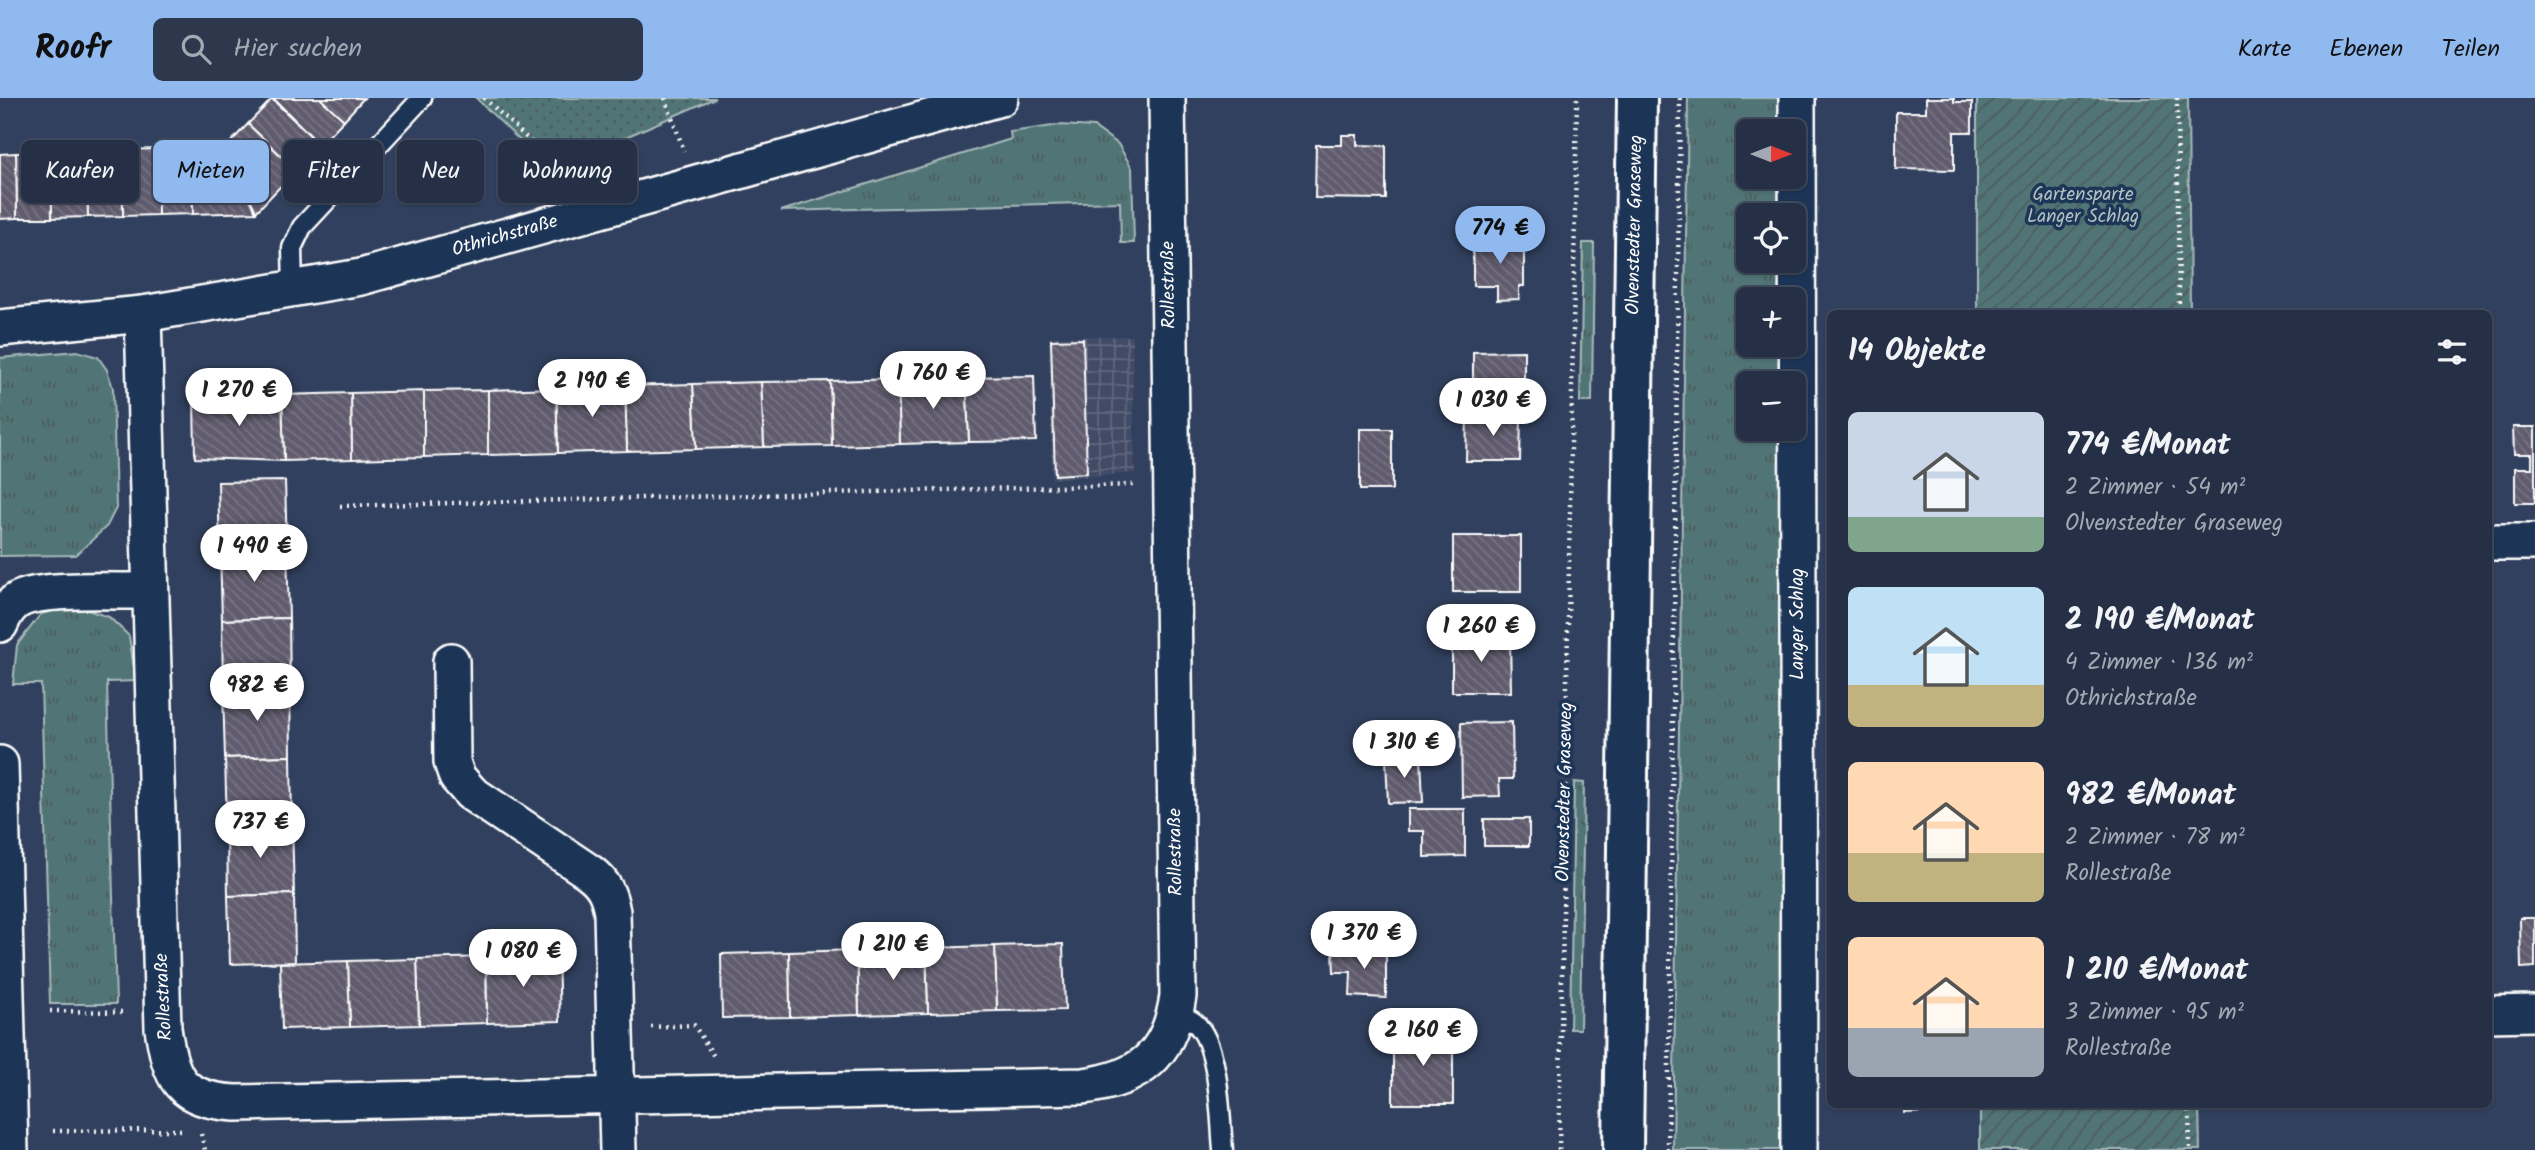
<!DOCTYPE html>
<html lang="de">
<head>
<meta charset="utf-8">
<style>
	body { margin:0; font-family:Kalam,sans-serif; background:#2d384d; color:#f1f3f6; height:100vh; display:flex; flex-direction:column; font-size:26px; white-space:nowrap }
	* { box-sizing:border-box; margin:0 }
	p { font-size:23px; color:#a3a9b3 }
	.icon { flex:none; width:38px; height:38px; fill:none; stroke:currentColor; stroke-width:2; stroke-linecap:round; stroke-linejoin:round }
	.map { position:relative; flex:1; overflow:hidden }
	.details { position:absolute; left:1827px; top:212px; width:665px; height:798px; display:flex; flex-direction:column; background:#253046; border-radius:10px; box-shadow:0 2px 5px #0004,0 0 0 2px #424b5f }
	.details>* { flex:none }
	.top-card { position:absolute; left:21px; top:42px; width:665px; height:63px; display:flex; gap:14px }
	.needle { width:46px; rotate:90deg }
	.tools { position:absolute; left:1736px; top:21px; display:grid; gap:14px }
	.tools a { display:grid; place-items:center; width:70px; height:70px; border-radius:10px; background:#253046; box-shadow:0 2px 5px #0004,0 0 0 2px #424b5f; font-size:35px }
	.price { position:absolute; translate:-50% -60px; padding:0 16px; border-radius:24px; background:#fff; color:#222; font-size:23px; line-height:46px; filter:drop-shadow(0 2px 4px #0008) }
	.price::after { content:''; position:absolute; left:50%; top:42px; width:21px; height:16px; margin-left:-10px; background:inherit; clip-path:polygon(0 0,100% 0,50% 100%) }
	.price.selected { background:#90b9f0; color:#111 }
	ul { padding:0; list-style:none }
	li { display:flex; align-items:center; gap:21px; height:175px; padding:0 21px }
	li span { display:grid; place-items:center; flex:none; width:196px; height:140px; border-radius:10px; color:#555 }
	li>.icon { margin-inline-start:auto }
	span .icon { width:84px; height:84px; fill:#fffc; stroke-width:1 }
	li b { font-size:30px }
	h2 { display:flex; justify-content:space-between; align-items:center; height:84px; padding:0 21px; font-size:30px }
	.chip { padding:0 24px; border-radius:10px; background:#253046; box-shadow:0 2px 5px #0004,0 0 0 2px #424b5f; font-size:24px; line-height:63px }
	.chip.selected { background:#90b9f0; color:#111 }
	header { display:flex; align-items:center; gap:42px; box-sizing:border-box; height:98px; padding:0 35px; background:#90b9f0; color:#111 }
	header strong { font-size:33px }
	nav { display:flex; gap:38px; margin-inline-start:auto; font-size:24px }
	.search { width:490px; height:63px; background:#2d384d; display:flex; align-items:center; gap:18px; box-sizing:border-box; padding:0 24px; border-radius:10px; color:#a3a9b3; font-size:26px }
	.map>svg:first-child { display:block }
</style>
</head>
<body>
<header>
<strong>Roofr</strong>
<div class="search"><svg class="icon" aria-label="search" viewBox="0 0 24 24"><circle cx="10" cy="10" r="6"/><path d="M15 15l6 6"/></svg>Hier suchen</div>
<nav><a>Karte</a><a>Ebenen</a><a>Teilen</a></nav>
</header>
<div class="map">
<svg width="2535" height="1052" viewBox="0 0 2535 1052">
	<defs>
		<pattern id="industrial-grid" width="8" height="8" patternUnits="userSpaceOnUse" patternTransform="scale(1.75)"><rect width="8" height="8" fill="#434c66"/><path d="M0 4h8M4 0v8" fill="none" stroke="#5f677d"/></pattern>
		<pattern id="grass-tufts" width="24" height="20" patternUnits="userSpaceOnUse" patternTransform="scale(1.75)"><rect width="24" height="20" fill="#517576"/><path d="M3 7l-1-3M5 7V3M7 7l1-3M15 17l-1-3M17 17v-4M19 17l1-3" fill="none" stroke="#4e5c5d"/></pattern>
		<pattern id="park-dots" width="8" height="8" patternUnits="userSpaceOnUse" patternTransform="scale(1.75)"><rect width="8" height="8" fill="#517576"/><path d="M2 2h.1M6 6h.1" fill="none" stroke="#4e5c5d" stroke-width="1.8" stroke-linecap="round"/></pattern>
		<pattern id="garden-furrows" width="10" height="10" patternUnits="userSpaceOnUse" patternTransform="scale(1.75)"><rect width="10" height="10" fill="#517576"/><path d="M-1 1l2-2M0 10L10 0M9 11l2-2" fill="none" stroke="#4e5c5d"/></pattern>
		<pattern id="building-back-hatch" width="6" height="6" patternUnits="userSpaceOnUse" patternTransform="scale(1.75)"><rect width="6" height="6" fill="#605b6e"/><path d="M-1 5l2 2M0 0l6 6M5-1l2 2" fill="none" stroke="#787484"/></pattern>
	</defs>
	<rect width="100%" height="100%" fill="#31405e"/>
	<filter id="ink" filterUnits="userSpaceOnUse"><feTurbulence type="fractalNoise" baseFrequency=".0143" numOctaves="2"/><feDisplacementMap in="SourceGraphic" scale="14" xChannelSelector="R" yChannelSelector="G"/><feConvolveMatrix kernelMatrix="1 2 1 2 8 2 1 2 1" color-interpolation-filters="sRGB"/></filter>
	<g filter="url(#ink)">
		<polygon fill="url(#industrial-grid)" points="1132,238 1135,375 1052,381 1049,239"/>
		<g fill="url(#grass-tufts)" stroke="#a8baba" stroke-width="2">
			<polygon points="1688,0 1787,0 1788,33 1748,33 1748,79 1788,79 1788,117 1748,117 1748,163 1788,163 1788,201 1748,201 1748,247 1788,247 1789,285 1748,285 1748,331 1789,331 1782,1052 1673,1052"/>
			<polygon points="1060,27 1094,29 1118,46 1132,70 1134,145 1121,145 1120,104 781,113 1011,41 1010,34"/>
			<polygon points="1583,145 1594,145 1592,304 1580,304"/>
			<polygon points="77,253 98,259 107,272 113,290 116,410 107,428 76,457 0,458 0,260"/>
			<polygon points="75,508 109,519 129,538 136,583 107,584 116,906 50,906 41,586 13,586 17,547 41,516"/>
			<polygon points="1574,684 1584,685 1580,931 1570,931"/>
		</g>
		<polygon fill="url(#park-dots)" stroke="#a8baba" stroke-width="2" points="476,0 715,0 550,72"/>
		<g fill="url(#garden-furrows)" stroke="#a8baba" stroke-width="2">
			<polygon points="1977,0 2188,0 2190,215 1977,215"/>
			<polygon points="1980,1006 2199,1006 2200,1052 1980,1052"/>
		</g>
		<g fill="url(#building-back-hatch)" stroke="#fff" stroke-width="2">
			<polygon points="273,0 320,0 344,22 320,47"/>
			<polygon points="320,0 364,0 344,22"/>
			<polygon points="1926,0 1954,0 1954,4 1972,4 1972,34 1954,34 1954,72 1896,71 1896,14 1926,14"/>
			<polygon points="272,1 320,47 296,72 248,26"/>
			<polygon points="248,26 296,72 256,114 226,49"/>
			<polygon points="1342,37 1357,37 1357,47 1386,48 1386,101 1315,100 1316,47 1342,47"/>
			<polygon points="226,49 256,114 193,116 191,50"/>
			<polygon points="191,50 193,116 158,117 157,51"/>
			<polygon points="157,51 158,117 123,118 122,52"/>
			<polygon points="122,52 123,118 88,119 86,53"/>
			<polygon points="86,53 88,119 52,120 51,54"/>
			<polygon points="51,54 52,120 17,120 16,55"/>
			<polygon points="16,55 17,120 0,121 0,56"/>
			<polygon points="1524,141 1524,188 1519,188 1519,201 1497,202 1497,188 1473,188 1473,142"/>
			<polygon points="1083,241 1087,375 1055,377 1051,242"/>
			<polygon points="1524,253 1524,299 1473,300 1473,254"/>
			<polygon points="1034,278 1036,343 969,344 966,279"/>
			<polygon points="966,279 969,344 900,346 898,281"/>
			<polygon points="898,281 900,346 832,348 830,283"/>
			<polygon points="830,283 832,348 764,349 761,284"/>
			<polygon points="761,284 764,349 696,351 693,286"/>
			<polygon points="693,286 696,351 627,353 625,288"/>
			<polygon points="625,288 627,353 558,355 556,290"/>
			<polygon points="556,290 558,355 488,357 488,292"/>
			<polygon points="488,292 488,357 424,359 424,293"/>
			<polygon points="424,293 424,359 352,361 351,295"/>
			<polygon points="351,295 352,361 284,363 282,297"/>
			<polygon points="282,297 284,363 195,360 194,299"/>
			<polygon points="1467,316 1521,317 1520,363 1466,363"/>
			<polygon points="2513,329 2535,329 2535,405 2515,405 2515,370 2532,370 2532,356 2514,356"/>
			<rect x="1360" y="331" width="32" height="61"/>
			<polygon points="285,383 287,451 220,453 218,384"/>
			<rect x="1453" y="438" width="68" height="56"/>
			<polygon points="287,451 289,520 222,522 220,453"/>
			<polygon points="289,520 290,590 223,593 222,522"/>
			<polygon points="1510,538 1511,594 1452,594 1452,539"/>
			<polygon points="290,590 291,658 225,660 223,593"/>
			<polygon points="1512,624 1513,681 1499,681 1500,698 1462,699 1461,625"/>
			<polygon points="291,658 292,727 227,728 225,660"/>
			<polygon points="1421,659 1423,704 1388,705 1386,660"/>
			<polygon points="1408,711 1465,711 1465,758 1424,759 1424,733 1408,733"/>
			<rect x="1484" y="721" width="45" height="27"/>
			<polygon points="292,727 294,796 228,798 227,728"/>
			<polygon points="294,796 295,864 230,866 228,798"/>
			<polygon points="2520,820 2535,820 2535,869 2521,870"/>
			<polygon points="1063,846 1065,912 997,913 995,848"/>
			<polygon points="995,848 997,913 928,915 926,850"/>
			<polygon points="926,850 928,915 859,917 857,852"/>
			<polygon points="857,852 859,917 790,919 789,854"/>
			<polygon points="1333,852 1386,852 1386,900 1350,898 1351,874 1334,874"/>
			<polygon points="789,854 790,919 722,920 721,856"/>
			<polygon points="558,857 560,923 487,925 486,859"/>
			<polygon points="486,859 487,925 419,927 417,861"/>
			<polygon points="417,861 419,927 350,929 348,863"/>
			<polygon points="348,863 350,929 282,931 280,865"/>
			<rect x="1393" y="933" width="60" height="73"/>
			<polygon points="1884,1006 1931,1006 1926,1006 1927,1014 1905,1015 1905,1007"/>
		</g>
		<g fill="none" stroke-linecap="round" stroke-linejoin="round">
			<defs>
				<g id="service">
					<polyline points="293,192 292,150 302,129 422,0"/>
					<path d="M1175,916c8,2 14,4 20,9 25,22 25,94 28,127"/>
				</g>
				<g id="minor">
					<polyline points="1797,0 1799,1052"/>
					<path d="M143,216l20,714c8,52 16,71 72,75l848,-17c58,-7 87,-32 95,-90l-11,-898"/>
					<polyline points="0,230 143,216 361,179 1000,0"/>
					<polyline points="2488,444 2535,444"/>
					<path d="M0,526c4,-10 10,-20 20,-25 25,-12 99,-7 130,-8"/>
					<path d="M451,563l1,101 5,15 14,16 118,79c15,11 20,22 23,40l6,238"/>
					<polyline points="0,666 10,1052"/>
					<polyline points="2488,916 2535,915"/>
				</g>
				<polyline id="secondary" points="1623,1052 1637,0"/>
			</defs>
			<use href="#service" stroke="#fff" stroke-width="23"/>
			<use href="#minor" stroke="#fff" stroke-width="40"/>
			<use href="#secondary" stroke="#fff" stroke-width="44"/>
			<g stroke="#fff" stroke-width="4.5" stroke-dasharray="2 5" stroke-linecap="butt">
				<polyline points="484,0 573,83"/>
				<polyline points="665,0 684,53"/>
				<polyline points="2177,0 2179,215"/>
				<polyline points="340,408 1134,387"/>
				<polyline points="50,913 126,914"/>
				<polyline points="651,929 694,927 715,960"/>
				<polyline points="2189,1006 2190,1052"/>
				<polyline points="53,1033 181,1032"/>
				<polyline points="201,1036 205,1052"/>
				<polyline points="1559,1052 1577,0"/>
				<polyline points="1668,1052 1680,0"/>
			</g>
			<use href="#service" stroke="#1d3557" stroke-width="18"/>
			<use href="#minor" stroke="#1d3557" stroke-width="35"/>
			<use href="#secondary" stroke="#1d3557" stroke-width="38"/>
		</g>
	</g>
	<g text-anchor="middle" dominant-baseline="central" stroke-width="7" stroke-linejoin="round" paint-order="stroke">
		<g font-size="19" fill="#b1c1c1" stroke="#1d3557">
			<text x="2083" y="97">Gartensparte<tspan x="2083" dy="22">Langer Schlag</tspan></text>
		</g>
		<g font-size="19" fill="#fff" stroke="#1d3557">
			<text transform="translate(1635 127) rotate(-89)">Olvenstedter Graseweg</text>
			<text transform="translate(505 138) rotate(-16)">Othrichstraße</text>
			<text transform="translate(1169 187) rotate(-91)">Rollestraße</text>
			<text transform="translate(1798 526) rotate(-90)">Langer Schlag</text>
			<text transform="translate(1565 694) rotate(-89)">Olvenstedter Graseweg</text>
			<text transform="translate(1176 754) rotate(-91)">Rollestraße</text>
			<text transform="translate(164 899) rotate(-93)">Rollestraße</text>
		</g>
	</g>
</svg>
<div class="tools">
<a><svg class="needle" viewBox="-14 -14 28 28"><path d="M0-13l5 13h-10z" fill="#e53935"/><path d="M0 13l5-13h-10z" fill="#a3a9b3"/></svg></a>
<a><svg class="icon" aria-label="locate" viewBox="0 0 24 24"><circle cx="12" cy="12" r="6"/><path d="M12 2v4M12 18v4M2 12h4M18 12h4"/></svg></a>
<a>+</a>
<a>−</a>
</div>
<b class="price selected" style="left:1500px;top:168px">774 €</b>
<b class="price" style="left:933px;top:313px">1 760 €</b>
<b class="price" style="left:592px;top:321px">2 190 €</b>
<b class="price" style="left:239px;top:330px">1 270 €</b>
<b class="price" style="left:1493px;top:340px">1 030 €</b>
<b class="price" style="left:254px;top:486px">1 490 €</b>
<b class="price" style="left:1481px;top:566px">1 260 €</b>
<b class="price" style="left:257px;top:625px">982 €</b>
<b class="price" style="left:1404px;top:682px">1 310 €</b>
<b class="price" style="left:260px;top:762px">737 €</b>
<b class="price" style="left:1364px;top:873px">1 370 €</b>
<b class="price" style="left:893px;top:884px">1 210 €</b>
<b class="price" style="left:523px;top:891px">1 080 €</b>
<b class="price" style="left:1423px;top:970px">2 160 €</b>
<div class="top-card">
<a class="chip">Kaufen</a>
<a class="chip selected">Mieten</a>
<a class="chip">Filter</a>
<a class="chip">Neu</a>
<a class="chip">Wohnung</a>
</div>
<section class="details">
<h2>14 Objekte<svg class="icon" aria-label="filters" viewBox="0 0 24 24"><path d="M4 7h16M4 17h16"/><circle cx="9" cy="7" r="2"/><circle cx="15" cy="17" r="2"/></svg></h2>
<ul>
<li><span style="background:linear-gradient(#c9d6e8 75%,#7fa58c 0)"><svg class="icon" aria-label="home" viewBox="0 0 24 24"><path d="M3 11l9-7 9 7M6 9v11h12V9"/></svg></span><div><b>774 €/Monat</b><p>2 Zimmer · 54 m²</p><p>Olvenstedter Graseweg</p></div></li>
<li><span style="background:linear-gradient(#bfe0f5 70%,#c2b280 0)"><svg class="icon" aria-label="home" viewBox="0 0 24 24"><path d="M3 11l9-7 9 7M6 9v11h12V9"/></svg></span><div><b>2 190 €/Monat</b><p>4 Zimmer · 136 m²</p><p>Othrichstraße</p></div></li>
<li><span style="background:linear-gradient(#ffd9b3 65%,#c2b280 0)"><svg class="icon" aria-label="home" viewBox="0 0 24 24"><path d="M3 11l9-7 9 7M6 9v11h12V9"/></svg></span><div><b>982 €/Monat</b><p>2 Zimmer · 78 m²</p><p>Rollestraße</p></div></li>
<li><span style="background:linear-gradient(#ffd9b3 65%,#9aa5b1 0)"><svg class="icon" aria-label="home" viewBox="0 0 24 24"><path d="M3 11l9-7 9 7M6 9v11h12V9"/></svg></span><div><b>1 210 €/Monat</b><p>3 Zimmer · 95 m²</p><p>Rollestraße</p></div></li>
</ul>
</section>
</div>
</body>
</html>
